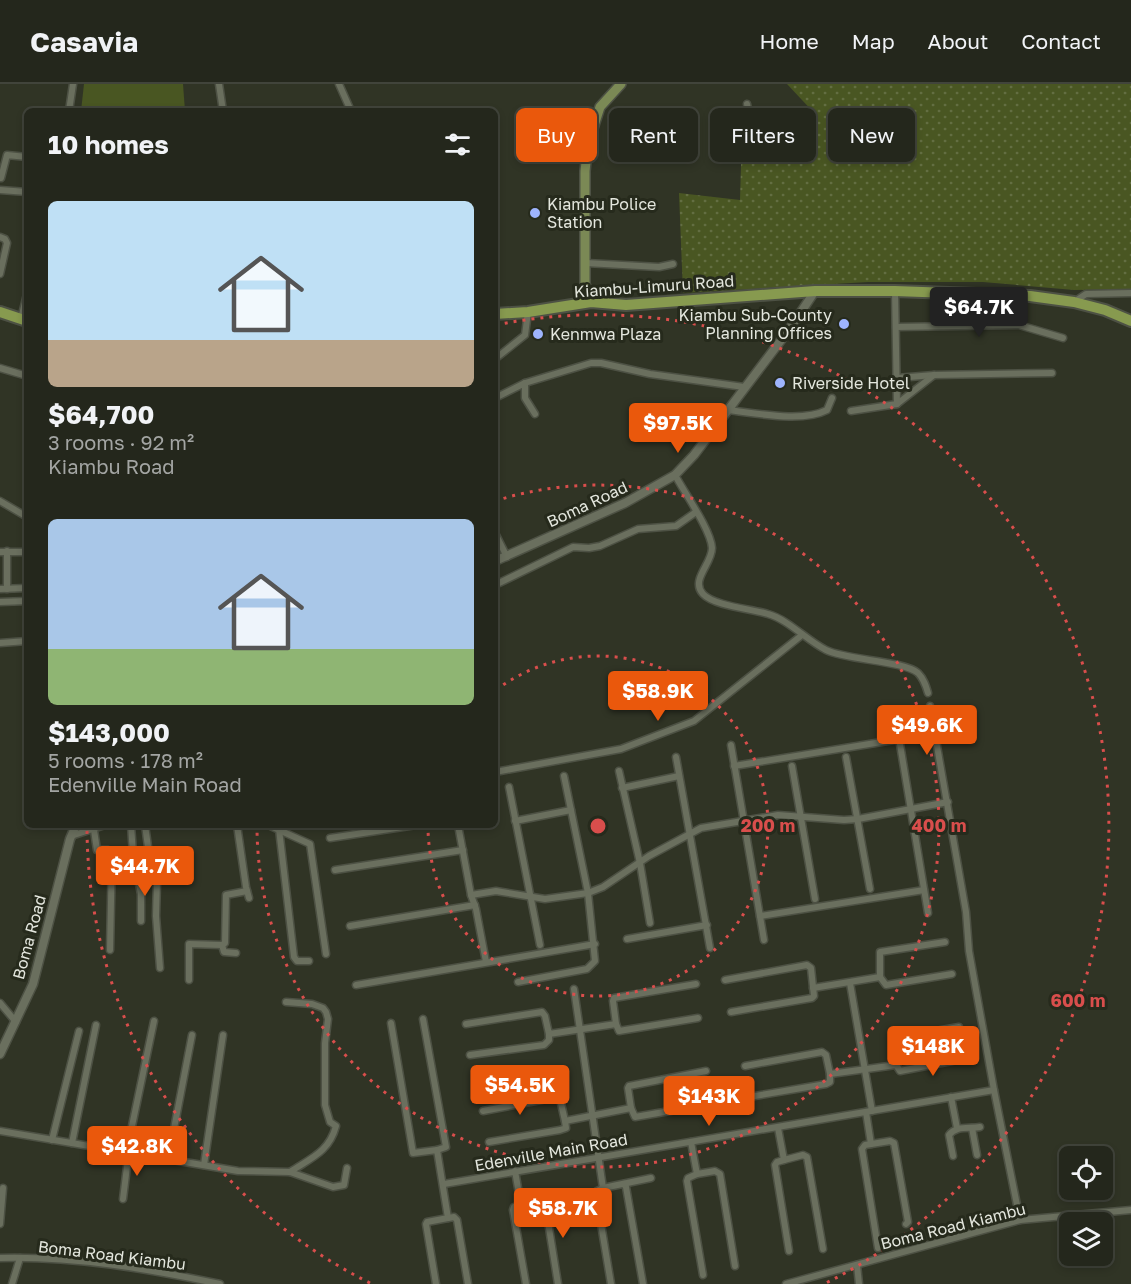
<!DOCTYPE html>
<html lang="en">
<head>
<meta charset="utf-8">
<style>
	body { margin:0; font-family:"Golos Text",sans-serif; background:#2c2f25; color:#f1f3f6; height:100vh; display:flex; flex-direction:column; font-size:22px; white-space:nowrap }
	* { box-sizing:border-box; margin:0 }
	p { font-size:20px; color:#a3a5a3 }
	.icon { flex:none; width:33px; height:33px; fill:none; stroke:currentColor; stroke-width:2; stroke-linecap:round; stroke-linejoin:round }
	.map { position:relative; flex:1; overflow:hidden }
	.drawer { position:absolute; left:24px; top:24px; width:474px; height:720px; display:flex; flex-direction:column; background:#24271c; border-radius:9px; box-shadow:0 3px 9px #0003,0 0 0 2px #41443b }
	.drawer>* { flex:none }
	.hud { position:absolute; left:516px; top:24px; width:525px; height:54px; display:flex; gap:12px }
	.tools { position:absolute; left:1059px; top:1062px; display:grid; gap:12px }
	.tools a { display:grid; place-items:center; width:54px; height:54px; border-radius:9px; background:#24271c; box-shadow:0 3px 9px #0003,0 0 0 2px #41443b; font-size:30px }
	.price { position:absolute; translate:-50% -51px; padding:0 14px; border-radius:6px; background:#ea580c; color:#fff; font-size:20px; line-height:39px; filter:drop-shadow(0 2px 3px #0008) }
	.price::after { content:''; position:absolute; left:50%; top:36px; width:18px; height:14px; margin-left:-9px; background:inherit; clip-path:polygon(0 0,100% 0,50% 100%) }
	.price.active { background:#222; color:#fff }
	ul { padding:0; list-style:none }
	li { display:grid; align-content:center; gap:12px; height:318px; padding:0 24px }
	li span { display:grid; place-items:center; height:186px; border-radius:9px; color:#555 }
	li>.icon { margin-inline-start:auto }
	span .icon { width:108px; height:108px; fill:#fffc; stroke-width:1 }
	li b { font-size:26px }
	h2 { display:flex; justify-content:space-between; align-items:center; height:72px; padding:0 24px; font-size:26px }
	.pill { padding:0 21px; border-radius:9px; background:#24271c; box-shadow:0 3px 9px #0003,0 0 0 2px #41443b; font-size:21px; line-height:54px }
	.pill.active { background:#ea580c; color:#fff }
	header { display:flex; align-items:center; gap:36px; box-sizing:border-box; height:84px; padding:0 30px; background:#24271c; border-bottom:2px solid #41443b }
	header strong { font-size:28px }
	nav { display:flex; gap:33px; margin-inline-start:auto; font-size:21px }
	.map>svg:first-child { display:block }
</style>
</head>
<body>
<header>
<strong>Casavia</strong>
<nav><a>Home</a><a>Map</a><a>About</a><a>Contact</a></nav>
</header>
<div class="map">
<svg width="1131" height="1200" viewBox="0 0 1131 1200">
	<defs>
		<pattern id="grass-dots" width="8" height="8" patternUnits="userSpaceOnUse" patternTransform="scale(1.5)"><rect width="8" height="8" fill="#495622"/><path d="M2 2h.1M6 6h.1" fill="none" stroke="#636e42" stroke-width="1.8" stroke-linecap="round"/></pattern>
	</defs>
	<rect width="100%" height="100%" fill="#303425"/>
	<polygon fill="url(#grass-dots)" points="787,0 1131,0 1131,205 1074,206 983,198 868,198 683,209 679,109 740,116 742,48 817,32"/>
	<polygon fill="#495622" points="84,0 183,0 185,27 81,27"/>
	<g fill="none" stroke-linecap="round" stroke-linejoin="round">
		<defs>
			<g id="street">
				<polyline points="219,0 223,27"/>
				<polyline points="339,0 351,27"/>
				<polyline points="747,20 755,62"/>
				<polyline points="69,27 73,0"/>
				<polyline points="1,94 7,71 27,73"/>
				<polyline points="0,106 27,108"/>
				<polyline points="0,153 5,155 7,159 0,190"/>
				<polyline points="586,179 659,183 673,180"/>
				<polyline points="1074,218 1086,210 1131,209"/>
				<polyline points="21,235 27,210"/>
				<polyline points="896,243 1019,241 1063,254"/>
				<polyline points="495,275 525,251 528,228"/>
				<polyline points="0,284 27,292"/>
				<polyline points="897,294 934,291 1052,289"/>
				<polyline points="525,299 525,314 535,330"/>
				<polyline points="495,314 525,299 591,279 601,279 650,290 744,303"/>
				<polyline points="897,320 934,291"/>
				<path d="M727,326c29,3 75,13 100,0l5,-12"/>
				<polyline points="851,327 897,320 895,207"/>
				<path d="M675,391c9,17 36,55 37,73 0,16 -22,32 -9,46 11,12 49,15 65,20 21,6 38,26 58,36 20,10 79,11 92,23 6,6 8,13 10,20"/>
				<polyline points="0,417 27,433"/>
				<polyline points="495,449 507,473"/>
				<polyline points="7,467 7,505"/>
				<polyline points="0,468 27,468"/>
				<polyline points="495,501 573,463 589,464 600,462 638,445 676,442 696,428"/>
				<polyline points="0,505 27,504"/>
				<polyline points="0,518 27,517"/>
				<polyline points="0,559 27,557"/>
				<polyline points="930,622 966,828 969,867 994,1006"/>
				<polyline points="895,630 928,829"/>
				<polyline points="731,661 764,856"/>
				<polyline points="676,673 710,864"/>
				<polyline points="846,673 870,805"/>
				<polyline points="734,682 900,655"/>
				<polyline points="792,682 815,815"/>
				<polyline points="619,687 640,779 650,839"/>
				<polyline points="495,688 621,665 694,637 802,551"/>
				<polyline points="509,703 540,861"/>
				<polyline points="622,704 679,692"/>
				<polyline points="515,737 571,726"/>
				<polyline points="131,741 133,770 141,810 141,837"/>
				<polyline points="145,741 149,770 157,797 156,832 160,884"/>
				<polyline points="237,741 246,803 249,814"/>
				<polyline points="268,741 310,760 326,870"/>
				<polyline points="458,741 471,811 476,825 486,878"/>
				<polyline points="279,745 294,873 297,877 309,877"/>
				<polyline points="94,746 97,766 108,766 112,769 110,866"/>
				<polyline points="71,752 105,741"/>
				<polyline points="330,754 416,741"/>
				<polyline points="335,786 463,766"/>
				<polyline points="471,811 496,807 545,815 588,809 603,803 649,772 701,744 778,731 844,736 858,735 948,718"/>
				<polyline points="760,832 924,806"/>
				<polyline points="350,842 475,821"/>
				<polyline points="627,855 707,841"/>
				<polyline points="945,858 880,868 880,893 886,901 952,890"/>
				<polyline points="222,861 224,868 236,869"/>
				<polyline points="189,896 189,860 222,861 225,859 226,811 247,807"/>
				<polyline points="725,896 807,881 811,884 814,912 812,914 731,928"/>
				<polyline points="518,898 587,885 595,877 588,809 564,692"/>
				<polyline points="850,899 872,1027"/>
				<polyline points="356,901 595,860"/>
				<polyline points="813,904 880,893"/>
				<polyline points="574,905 603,1104"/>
				<path d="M286,918l26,2 11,4 3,4 2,7 -3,24v62l5,17 6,4c-7,26 -25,32 -46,46"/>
				<polyline points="0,919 16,938"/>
				<polyline points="423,935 446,1063 437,1066"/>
				<polyline points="391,939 413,1069 437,1066 448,1134 427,1138 426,1140 436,1200"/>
				<polyline points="466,940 542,928 545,932 549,950 616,940 613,917 614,914 696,900"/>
				<polyline points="616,940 619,947 698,934"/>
				<polyline points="959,943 896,954 893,957 896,981 900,987 962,975"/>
				<polyline points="470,971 544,961 549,956 549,950"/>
				<polyline points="745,982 822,968 826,971 830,990 896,981"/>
				<polyline points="749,1013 826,1000 830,998 830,990"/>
				<polyline points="951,1013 957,1044"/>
				<polyline points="631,1024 635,1033 716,1019"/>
				<polyline points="483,1027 557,1013 560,1015 565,1037"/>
				<polyline points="866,1028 871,1060"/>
				<polyline points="778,1044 784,1076 803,1071 807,1073 823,1165"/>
				<polyline points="972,1044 977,1071"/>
				<polyline points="0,1047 238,1087 290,1088 333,1103 344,1101 347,1084"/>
				<polyline points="52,1056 79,947"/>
				<polyline points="489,1058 560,1046 566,1044 565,1037 631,1024 628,1004 629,1002 706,987"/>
				<polyline points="691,1058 697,1090 715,1087 720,1090 735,1182"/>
				<polyline points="72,1059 96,941"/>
				<path d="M953,1072l-4,-21c7,-10 20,-6 31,-8"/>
				<polyline points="168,1076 192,951"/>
				<polyline points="784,1076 777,1078 775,1081 789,1167"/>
				<polyline points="204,1081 223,951"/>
				<polyline points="515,1087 521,1121 545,1119 558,1200"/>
				<polyline points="697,1090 688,1094 687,1097 703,1191"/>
				<polyline points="444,1100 994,1006 1020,1136"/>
				<polyline points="624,1100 626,1103 643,1200"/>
				<polyline points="123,1115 132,1042 154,937"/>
				<polyline points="521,1121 514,1123 513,1126 526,1200"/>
				<polyline points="448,1134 454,1133 457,1136 468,1200"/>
				<polyline points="0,1140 3,1104"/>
				<polyline points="878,1164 862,1065 865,1061 890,1057 894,1059 908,1138 906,1140"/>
				<path d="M0,1174c73,-2 149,11 220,26"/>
				<polyline points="857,1181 859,1200"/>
				<polyline points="12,1200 20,1174"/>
				<polyline points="611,1200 596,1110 597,1107 603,1104 651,1094"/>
				<polyline points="786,1200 1020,1136 1131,1126"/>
			</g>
			<g id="secondary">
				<polyline points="495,477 625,419 675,391 694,371 791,243 815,207"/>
				<polyline points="0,970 33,900 70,755 76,741"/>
			</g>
			<polyline id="primary" points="591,218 585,200 585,87 588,60 600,23 621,0"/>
			<g id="highway">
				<polyline points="0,228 27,237"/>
				<polyline points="495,230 528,228 591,218 626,221 815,207 895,207 1030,212 1074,218 1105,226 1131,237"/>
			</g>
		</defs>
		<use href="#street" stroke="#4d5144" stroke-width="9"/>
		<use href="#secondary" stroke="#4d5144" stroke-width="11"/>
		<use href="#primary" stroke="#4d5144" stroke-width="12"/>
		<use href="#highway" stroke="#4d5144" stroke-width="14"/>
		<use href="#street" stroke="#6a6f5e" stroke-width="6"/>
		<use href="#secondary" stroke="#6a6f5e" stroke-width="8"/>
		<use href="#primary" stroke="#7b8955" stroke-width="9"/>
		<use href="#highway" stroke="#879a4f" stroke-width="10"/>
	</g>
	<g fill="none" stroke="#d94e4c" stroke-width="3" stroke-dasharray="3 6">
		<path d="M496 606A170 170 0 1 1 428 742"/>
		<path d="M495 417A341 341 0 1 1 257 742"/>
		<path d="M370 1199A511 511 0 0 1 87 742M496 241A511 511 0 0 1 826 1199"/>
	</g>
	<g fill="#9eb4fd" stroke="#262a1c" stroke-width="2">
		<circle cx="535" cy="129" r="6"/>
		<circle cx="844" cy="240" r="6"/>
		<circle cx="538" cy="250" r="6"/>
		<circle cx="780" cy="299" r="6"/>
	</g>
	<g text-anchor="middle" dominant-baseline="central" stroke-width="6" stroke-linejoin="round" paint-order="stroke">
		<g font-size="16" fill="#e4e7de" stroke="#262a1c" text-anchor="start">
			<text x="547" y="120">Kiambu Police<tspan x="547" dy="18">Station</tspan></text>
			<text x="832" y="231" text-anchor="end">Kiambu Sub-County<tspan x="832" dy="18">Planning Offices</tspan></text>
			<text x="550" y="250">Kenmwa Plaza</text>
			<text x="792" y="299">Riverside Hotel</text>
		</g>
		<g font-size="16" fill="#e4e7de" stroke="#262a1c">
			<text transform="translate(654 202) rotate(-4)">Kiambu-Limuru Road</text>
			<text transform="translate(587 420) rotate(-25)">Boma Road</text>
			<text transform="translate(29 853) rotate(-75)">Boma Road</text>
			<text transform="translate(551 1068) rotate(-10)">Edenville Main Road</text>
			<text transform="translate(953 1142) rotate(-14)">Boma Road Kiambu</text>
			<text transform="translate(112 1171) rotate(7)">Boma Road Kiambu</text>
		</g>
	</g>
	<circle cx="598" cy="742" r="9" fill="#d94e4c" stroke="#262a1c" stroke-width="3"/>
	<g font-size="18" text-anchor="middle" font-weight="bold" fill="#d94e4c" stroke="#262a1c" stroke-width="6" stroke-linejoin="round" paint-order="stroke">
		<text x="768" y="748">200 m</text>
		<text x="939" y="748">400 m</text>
		<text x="1078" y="923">600 m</text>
	</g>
</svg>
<div class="tools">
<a><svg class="icon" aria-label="locate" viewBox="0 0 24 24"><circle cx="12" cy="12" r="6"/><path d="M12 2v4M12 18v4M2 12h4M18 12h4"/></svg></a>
<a><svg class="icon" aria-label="layers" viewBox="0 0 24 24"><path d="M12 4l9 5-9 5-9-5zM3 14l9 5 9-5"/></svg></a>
</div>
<b class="price active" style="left:979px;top:254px">$64.7K</b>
<b class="price" style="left:678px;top:370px">$97.5K</b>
<b class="price" style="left:658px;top:638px">$58.9K</b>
<b class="price" style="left:927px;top:672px">$49.6K</b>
<b class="price" style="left:145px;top:813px">$44.7K</b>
<b class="price" style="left:933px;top:993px">$148K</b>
<b class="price" style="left:520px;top:1032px">$54.5K</b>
<b class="price" style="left:709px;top:1043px">$143K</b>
<b class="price" style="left:137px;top:1093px">$42.8K</b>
<b class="price" style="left:563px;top:1155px">$58.7K</b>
<div class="hud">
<a class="pill active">Buy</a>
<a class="pill">Rent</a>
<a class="pill">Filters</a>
<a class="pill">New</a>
</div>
<section class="drawer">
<h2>10 homes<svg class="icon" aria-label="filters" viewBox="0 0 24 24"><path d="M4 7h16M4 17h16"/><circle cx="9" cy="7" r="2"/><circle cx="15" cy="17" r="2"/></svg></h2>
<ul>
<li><span style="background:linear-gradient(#bfe0f5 75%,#b9a48a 0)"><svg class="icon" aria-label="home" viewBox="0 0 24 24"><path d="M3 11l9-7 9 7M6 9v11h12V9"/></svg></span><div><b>$64,700</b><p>3 rooms · 92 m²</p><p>Kiambu Road</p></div></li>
<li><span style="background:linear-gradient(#a9c7e8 70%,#8fb573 0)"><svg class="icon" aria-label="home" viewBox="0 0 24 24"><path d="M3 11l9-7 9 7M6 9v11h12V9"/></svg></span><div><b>$143,000</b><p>5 rooms · 178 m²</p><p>Edenville Main Road</p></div></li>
</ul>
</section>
</div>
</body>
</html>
